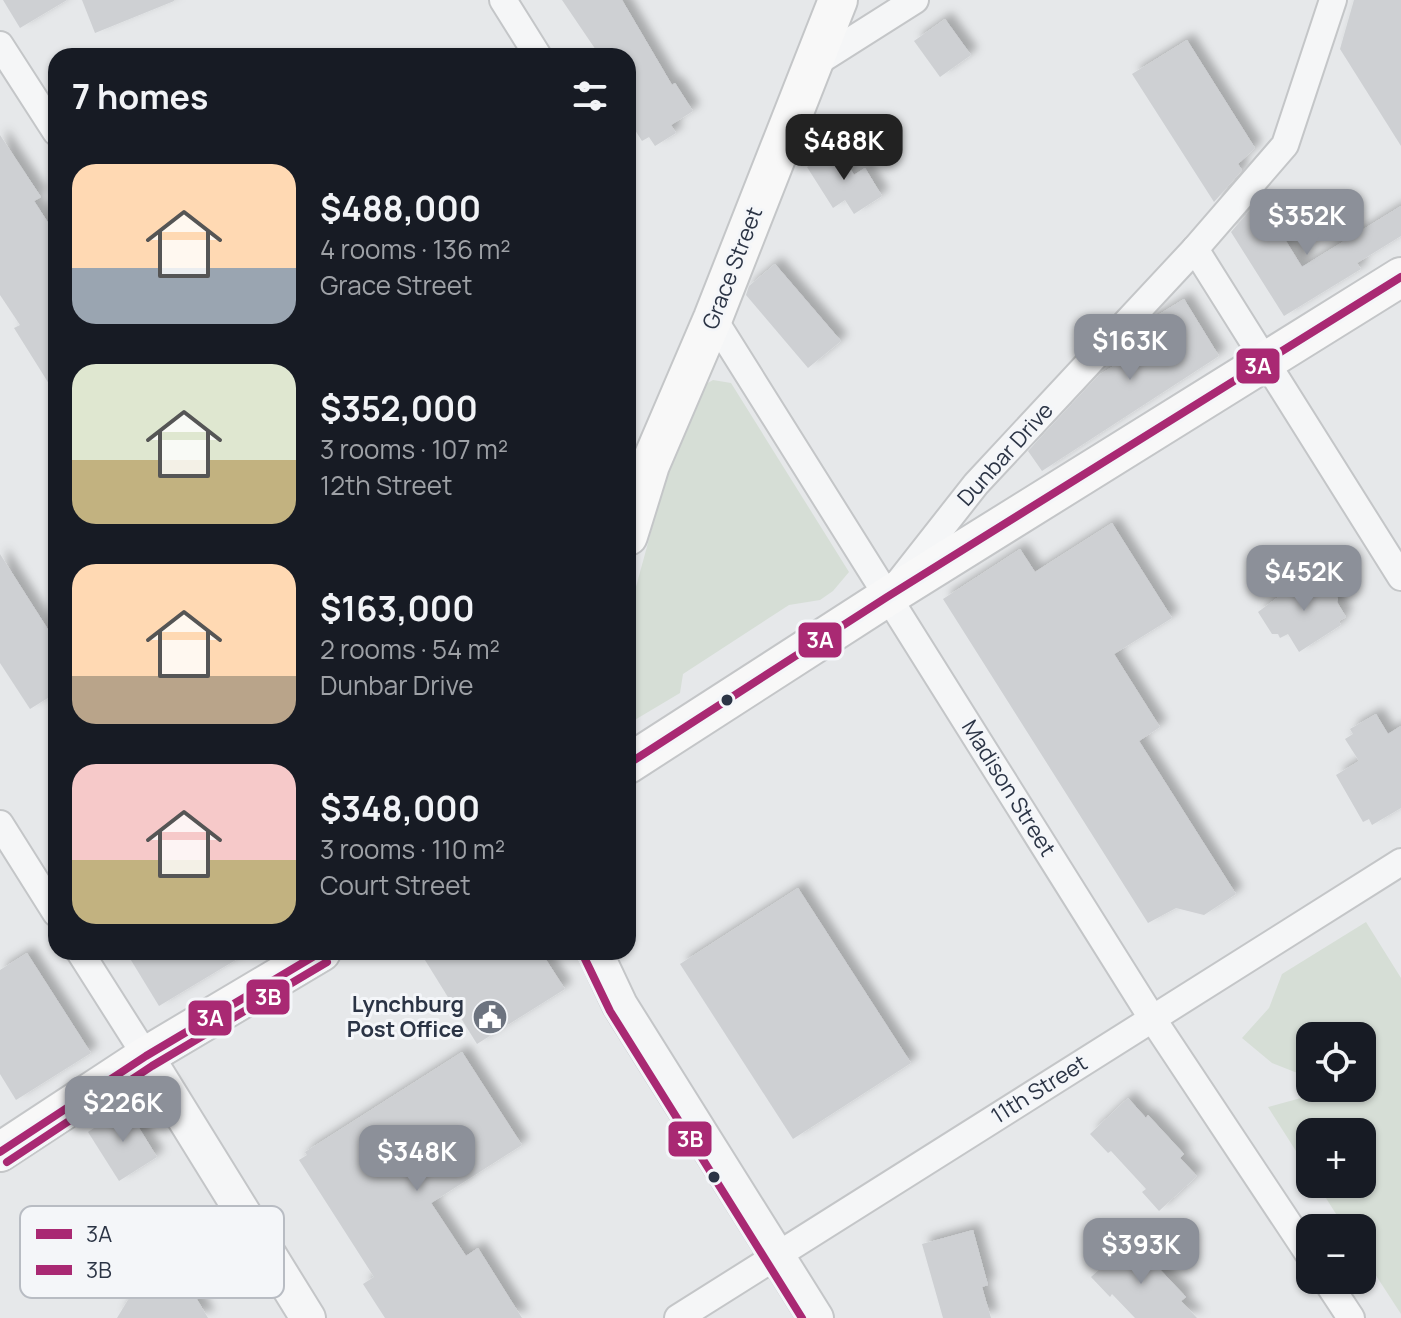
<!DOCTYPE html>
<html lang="en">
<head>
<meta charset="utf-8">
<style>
	body { margin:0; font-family:Manrope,sans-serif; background:#20242c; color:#f1f3f6; height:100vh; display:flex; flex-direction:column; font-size:30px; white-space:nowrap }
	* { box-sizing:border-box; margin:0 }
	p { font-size:26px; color:#9ea1a6 }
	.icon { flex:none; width:44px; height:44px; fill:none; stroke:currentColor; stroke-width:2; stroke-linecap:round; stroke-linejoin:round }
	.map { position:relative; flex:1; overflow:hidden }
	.panel { position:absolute; left:48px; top:48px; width:588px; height:912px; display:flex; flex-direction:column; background:#171b24; border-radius:24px; box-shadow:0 2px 6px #0004 }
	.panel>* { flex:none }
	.buttons { position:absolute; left:1296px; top:1022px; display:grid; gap:16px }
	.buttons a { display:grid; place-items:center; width:80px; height:80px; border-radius:16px; background:#171b24; box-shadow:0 2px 6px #0004; font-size:40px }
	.price { position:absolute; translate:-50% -68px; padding:0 18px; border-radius:16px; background:#8c9099; color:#fff; font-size:26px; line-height:52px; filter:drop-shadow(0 2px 4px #0008) }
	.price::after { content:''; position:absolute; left:50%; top:48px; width:24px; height:18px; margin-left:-12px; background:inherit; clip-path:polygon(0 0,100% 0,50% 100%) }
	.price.active { background:#222; color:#fff }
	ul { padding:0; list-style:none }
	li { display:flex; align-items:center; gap:24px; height:200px; padding:0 24px }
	li span { display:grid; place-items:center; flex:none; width:224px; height:160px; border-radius:24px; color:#555 }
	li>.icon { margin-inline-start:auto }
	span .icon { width:96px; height:96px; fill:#fffc; stroke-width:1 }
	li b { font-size:34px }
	h2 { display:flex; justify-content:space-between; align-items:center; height:96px; padding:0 24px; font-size:34px }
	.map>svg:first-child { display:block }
</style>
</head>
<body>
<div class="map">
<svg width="1401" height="1318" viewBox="0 0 1401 1318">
	<defs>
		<filter id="shadow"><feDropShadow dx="7" dy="-7" stdDeviation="4" flood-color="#0004"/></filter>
	</defs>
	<rect width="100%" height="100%" fill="#e6e8ea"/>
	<g fill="#d6ded6">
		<polygon points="713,380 731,383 849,572 833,591 820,600 789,605 683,674 680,693 628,724 628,616 671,459 697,389"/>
		<polygon points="1366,922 1401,978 1401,1314 1362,1254 1362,1228 1345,1228 1317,1184 1362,1184 1362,1132 1310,1132 1310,1173 1268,1107 1301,1098 1321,1088 1362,1088 1362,1036 1310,1036 1310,1078 1272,1063 1242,1038 1269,1008 1282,974"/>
	</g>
	<g fill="#ced0d3" filter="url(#shadow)">
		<polygon points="3,0 67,0 20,28"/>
		<polygon points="82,0 174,0 174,1 95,33"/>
		<polygon points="562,0 622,0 672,85 675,83 693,111 671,125 676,133 655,146 649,137 642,141 628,119 628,56 600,56"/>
		<polygon points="1354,0 1401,0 1401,146 1340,49"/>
		<polygon points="945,19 971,55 940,77 914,41"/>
		<polygon points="1187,40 1255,148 1238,164 1242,170 1214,202 1132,74"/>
		<polygon points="0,135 41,197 34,201 56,235 56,395 14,328 20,325 0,295"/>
		<polygon points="837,147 854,175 865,168 882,196 854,214 845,200 833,208 807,167"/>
		<polygon points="1260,199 1302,267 1401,206 1401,236 1357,263 1361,269 1284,316 1231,232"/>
		<polygon points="775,264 841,341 808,368 746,295 749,286"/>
		<polygon points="1184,299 1219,356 1042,471 1028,451 1099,375 1138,351 1131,341 1150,320"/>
		<polygon points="1112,523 1172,618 1114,654 1160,727 1139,741 1236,894 1204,915 1176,908 1148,923 943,599 1020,549 1035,572"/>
		<polygon points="0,554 56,642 56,693 30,709 0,663"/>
		<polygon points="1320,574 1326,584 1331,584 1338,599 1337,602 1346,617 1339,621 1341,625 1299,652 1288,634 1280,638 1278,634 1272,634 1258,612 1281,595 1282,592"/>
		<polygon points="1376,714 1388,734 1401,726 1401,808 1372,825 1369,819 1363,822 1336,775 1359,761 1345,739 1353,734 1350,729"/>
		<polygon points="798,888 911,1063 793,1139 680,964"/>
		<polygon points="126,952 249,952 159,1006"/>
		<polygon points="420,952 541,952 565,989 477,1044"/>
		<polygon points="27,953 91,1053 16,1100 0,1074 0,970"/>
		<polygon points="462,1052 522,1145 431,1203 466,1256 478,1248 522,1318 385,1318 363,1284 374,1277 299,1160 307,1155 305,1152"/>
		<polygon points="1128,1098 1146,1118 1148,1115 1184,1154 1180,1158 1197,1176 1159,1211 1142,1192 1146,1189 1111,1151 1108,1153 1090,1134"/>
		<polygon points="126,1107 157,1157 119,1181 88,1132"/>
		<polygon points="973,1230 988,1285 982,1287 991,1318 943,1318 922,1244"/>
		<polygon points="1132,1240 1186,1297 1181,1301 1197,1318 1135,1318 1112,1294 1110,1297 1091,1277"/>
		<polygon points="160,1278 171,1278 189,1286 208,1318 117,1318 134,1290 141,1284"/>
	</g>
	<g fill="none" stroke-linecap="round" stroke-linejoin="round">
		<defs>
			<g id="minor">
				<polyline points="503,0 538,56"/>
				<polyline points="0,45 56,132"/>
				<polyline points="814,64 915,0"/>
				<polyline points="1195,249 1401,577"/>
				<polyline points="713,318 1152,1018 1310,1256"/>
				<polyline points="899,582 976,484 1195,249 1285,145 1333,0"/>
				<polyline points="0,824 56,913"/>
				<polyline points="80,952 146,1056"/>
				<polyline points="1326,1280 1351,1318"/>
				<polyline points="678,1318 1401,862"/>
			</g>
			<g id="tertiary">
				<polyline points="595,952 620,1005 816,1318"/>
				<polyline points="146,1056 308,1318"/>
			</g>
			<g id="secondary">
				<polyline points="628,536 650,465 713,318 838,0"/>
				<polyline points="628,764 887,597 1401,277"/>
				<polyline points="0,1152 146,1056 321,952"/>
			</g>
		</defs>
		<use href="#minor" stroke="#c4c6c8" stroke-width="30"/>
		<use href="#tertiary" stroke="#c4c6c8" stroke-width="38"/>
		<use href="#secondary" stroke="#c4c6c8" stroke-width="42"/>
		<use href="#minor" stroke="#f5f6f7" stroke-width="26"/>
		<use href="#tertiary" stroke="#f5f6f7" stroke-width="34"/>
		<use href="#secondary" stroke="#f8f8f8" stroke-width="38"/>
		<defs>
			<g id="bus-1">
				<polyline points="628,764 887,597 1401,277"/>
				<polyline points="0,1152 146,1056 321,952"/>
			</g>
			<g id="bus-2">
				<polyline points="584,957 610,1011 802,1318"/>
				<polyline points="7,1162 152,1066 327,962"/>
			</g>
		</defs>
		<use href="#bus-1" stroke="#f4f6f9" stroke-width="14"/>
		<use href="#bus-2" stroke="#f4f6f9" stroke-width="14"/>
		<use href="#bus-1" stroke="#a92973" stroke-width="8"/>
		<use href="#bus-2" stroke="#a92973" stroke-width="8"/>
	</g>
	<defs>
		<symbol id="civic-disc" viewBox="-11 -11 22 22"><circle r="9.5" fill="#6c737f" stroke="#f4f6f9"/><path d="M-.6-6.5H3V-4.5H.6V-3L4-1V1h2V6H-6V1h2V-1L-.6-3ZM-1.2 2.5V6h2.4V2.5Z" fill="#fff"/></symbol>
	</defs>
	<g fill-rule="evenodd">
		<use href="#civic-disc" x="470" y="997" width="40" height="40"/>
	</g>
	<g fill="#2b3445" stroke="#f4f6f9" stroke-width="3">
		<circle cx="727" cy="700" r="7"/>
		<circle cx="714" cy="1177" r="7"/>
	</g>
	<g text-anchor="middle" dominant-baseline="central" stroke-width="6" stroke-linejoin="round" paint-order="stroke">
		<g font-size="22" fill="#2b3445" stroke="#f4f6f9">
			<text transform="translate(732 268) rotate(-69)">Grace Street</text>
			<text transform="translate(1005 454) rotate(-48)">Dunbar Drive</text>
			<text transform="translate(1009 788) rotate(58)">Madison Street</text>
			<text transform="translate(1039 1089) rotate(-32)">11th Street</text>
		</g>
		<g font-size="22" font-weight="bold" fill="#2b3445" stroke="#f4f6f9" text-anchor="end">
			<text x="464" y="1004">Lynchburg<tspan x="464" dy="25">Post Office</tspan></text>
		</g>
	</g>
	<rect x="20" y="1206" width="264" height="92" rx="12" fill="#f4f6f9" stroke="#b8bcc3" stroke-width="2"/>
	<rect x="36" y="1229" width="36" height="10" fill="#a92973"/>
	<rect x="36" y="1265" width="36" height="10" fill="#a92973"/>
	<g font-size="22" fill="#2b3445">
		<text x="86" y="1242">3A</text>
		<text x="86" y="1278">3B</text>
	</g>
	<g stroke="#f4f6f9" stroke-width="3">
		<rect x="1235" y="347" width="46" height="38" rx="8" fill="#a92973"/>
		<rect x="797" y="621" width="46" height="38" rx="8" fill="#a92973"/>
		<rect x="245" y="978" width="46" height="38" rx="8" fill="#a92973"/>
		<rect x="187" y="999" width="46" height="38" rx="8" fill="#a92973"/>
		<rect x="667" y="1120" width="46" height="38" rx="8" fill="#a92973"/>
	</g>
	<g font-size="22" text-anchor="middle" font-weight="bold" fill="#fff">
		<text x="1258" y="374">3A</text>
		<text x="820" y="648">3A</text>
		<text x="268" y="1005">3B</text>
		<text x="210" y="1026">3A</text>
		<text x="690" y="1147">3B</text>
	</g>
</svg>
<div class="buttons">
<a><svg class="icon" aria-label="locate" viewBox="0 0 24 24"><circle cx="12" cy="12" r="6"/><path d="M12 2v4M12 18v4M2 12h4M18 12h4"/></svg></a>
<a>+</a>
<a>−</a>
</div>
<b class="price active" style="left:844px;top:182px">$488K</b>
<b class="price" style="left:1307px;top:257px">$352K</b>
<b class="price" style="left:1130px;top:382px">$163K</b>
<b class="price" style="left:1304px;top:613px">$452K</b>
<b class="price" style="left:123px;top:1144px">$226K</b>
<b class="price" style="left:417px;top:1193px">$348K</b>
<b class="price" style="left:1141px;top:1286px">$393K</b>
<section class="panel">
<h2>7 homes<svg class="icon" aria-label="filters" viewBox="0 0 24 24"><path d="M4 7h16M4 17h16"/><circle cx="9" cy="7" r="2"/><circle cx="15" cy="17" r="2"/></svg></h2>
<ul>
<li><span style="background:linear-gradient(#ffd9b3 65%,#9aa5b1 0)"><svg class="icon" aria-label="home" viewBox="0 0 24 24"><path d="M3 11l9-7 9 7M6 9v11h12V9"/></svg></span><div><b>$488,000</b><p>4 rooms · 136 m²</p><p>Grace Street</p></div></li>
<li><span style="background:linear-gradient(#dfe7d0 60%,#c2b280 0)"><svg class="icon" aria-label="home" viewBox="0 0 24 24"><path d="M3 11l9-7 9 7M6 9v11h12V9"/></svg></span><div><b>$352,000</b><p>3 rooms · 107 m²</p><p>12th Street</p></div></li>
<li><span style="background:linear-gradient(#ffd9b3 70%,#b9a48a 0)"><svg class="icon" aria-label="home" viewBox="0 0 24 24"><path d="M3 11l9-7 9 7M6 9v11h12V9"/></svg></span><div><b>$163,000</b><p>2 rooms · 54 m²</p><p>Dunbar Drive</p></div></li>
<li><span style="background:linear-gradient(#f6c9c9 60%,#c2b280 0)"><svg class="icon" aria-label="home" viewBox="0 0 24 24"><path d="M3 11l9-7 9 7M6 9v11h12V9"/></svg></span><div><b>$348,000</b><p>3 rooms · 110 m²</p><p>Court Street</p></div></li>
</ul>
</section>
</div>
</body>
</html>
